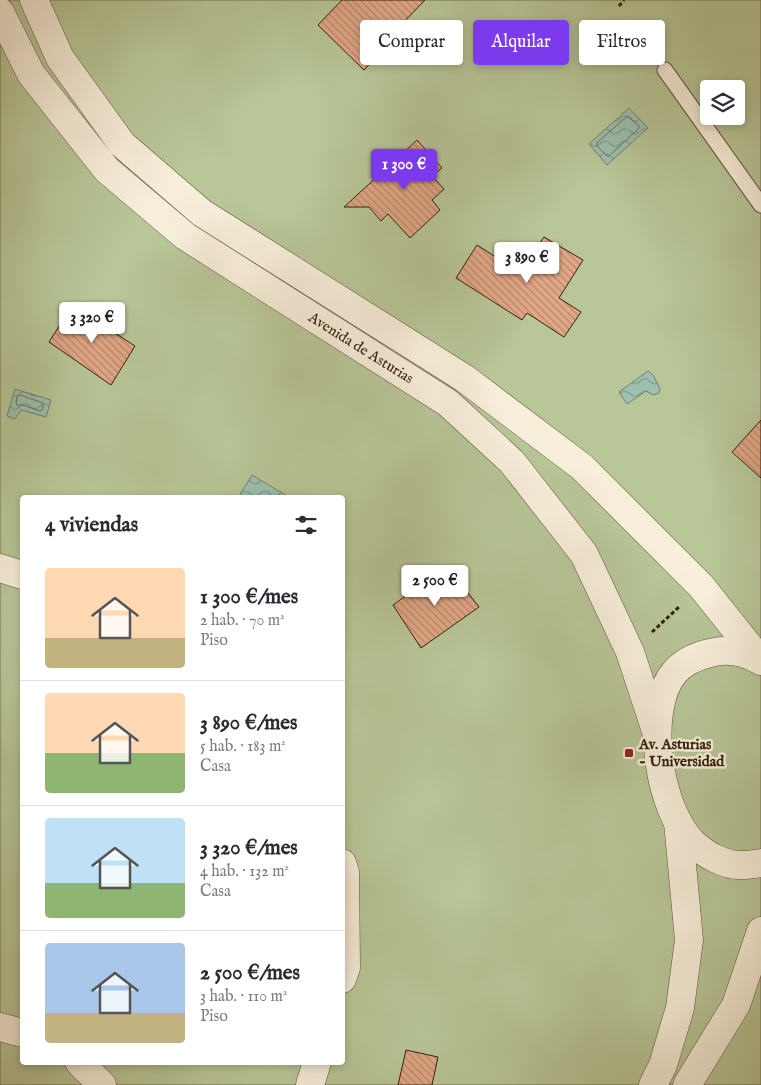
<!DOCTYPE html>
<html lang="es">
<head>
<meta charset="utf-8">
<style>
	body { margin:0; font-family:"IM FELL English",serif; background:#f2f2f3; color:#2b2b33; height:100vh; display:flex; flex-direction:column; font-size:19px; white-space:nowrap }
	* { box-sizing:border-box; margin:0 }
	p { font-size:16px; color:#7c7c81 }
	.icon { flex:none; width:28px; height:28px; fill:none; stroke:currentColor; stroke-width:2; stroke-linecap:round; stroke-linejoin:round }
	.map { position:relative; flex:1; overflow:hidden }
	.side { position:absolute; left:20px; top:495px; width:325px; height:570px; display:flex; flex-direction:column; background:#fff; border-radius:5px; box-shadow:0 2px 8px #0003 }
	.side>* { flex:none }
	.banner { position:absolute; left:360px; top:20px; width:325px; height:45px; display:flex; gap:10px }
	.controls { position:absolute; left:700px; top:80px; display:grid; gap:10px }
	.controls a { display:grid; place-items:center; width:45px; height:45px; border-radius:5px; background:#fff; box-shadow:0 2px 8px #0003; font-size:25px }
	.price { position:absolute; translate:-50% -42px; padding:0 11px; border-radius:5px; background:#fff; color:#222; font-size:16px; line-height:32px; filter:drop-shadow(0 1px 2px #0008) }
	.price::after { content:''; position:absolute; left:50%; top:30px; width:15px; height:11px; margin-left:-8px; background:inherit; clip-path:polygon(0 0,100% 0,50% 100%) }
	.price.on { background:#7c3aed; color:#fff }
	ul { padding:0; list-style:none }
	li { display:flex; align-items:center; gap:15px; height:125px; padding:0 25px }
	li+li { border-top:1px solid #e1e1e2 }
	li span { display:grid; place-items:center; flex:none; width:140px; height:100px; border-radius:5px; color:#555 }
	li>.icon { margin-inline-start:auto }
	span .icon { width:60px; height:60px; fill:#fffc; stroke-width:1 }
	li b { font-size:21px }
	h2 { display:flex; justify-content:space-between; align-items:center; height:60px; padding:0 25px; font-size:21px }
	.pill { padding:0 18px; border-radius:5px; background:#fff; box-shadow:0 2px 8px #0003; font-size:18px; line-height:45px }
	.pill.on { background:#7c3aed; color:#fff }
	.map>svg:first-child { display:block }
</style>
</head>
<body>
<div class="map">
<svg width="761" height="1085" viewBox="0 0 761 1085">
	<defs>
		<pattern id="water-waves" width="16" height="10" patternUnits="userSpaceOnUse" patternTransform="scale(1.25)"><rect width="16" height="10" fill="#9dc0af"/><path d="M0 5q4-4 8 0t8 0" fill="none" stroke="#819c8d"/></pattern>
		<pattern id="building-back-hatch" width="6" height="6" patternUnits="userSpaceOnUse" patternTransform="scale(1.25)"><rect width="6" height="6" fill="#e1a786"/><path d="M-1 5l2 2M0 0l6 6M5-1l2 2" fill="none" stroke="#b7886c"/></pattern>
	</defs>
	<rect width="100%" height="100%" fill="#f5e6c8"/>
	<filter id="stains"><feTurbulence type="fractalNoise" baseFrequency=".004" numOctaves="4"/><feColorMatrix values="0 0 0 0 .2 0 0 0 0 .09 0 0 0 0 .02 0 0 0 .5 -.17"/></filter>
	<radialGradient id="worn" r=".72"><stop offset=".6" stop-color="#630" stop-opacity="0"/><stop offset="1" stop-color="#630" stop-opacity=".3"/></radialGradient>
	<path fill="#b8c698" stroke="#757352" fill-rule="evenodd" d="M0,0h761v1085h-761zM709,89h27v27h-27zM22,498h320v564h-320z"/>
	<g fill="url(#water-waves)" stroke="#72806e">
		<polygon points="629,108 648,128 607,165 589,144"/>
		<polygon points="648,371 653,375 660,389 659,393 653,395 646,391 627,404 619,392"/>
		<polygon points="15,389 51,400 46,417 21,410 15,419 7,416"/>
		<polygon points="252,475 289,497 241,497 239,496"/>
	</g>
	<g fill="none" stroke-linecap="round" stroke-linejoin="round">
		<g stroke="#68705e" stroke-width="1">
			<polygon points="628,116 639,126 639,128 609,156 607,156 597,146 597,143"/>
			<polygon points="20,395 43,403 43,409 40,411 23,405 17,405 16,403 17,397"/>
		</g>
	</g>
	<g fill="url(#building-back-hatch)" stroke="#32200d">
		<polygon points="342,0 425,0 396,30 399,32 364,70 318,25"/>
		<polygon points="417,140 442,168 432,176 444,189 432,200 440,210 410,238 388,214 381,221 369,207 344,207"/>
		<polygon points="544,237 583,260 559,298 581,312 564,337 527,313 522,320 456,278 477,245 519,272"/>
		<polygon points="74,303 103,321 101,324 135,346 111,385 49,342"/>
		<polygon points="761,420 761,478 732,452"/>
		<polygon points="447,566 479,607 421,648 393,605"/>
		<polygon points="406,1050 438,1057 432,1085 398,1085"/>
	</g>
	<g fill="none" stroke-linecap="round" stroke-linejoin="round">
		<defs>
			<polyline id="lane" points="665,70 761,205"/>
			<g id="street">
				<polyline points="34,0 60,58 122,144 202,213 464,378 582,467 701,586 760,660"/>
				<polyline points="0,12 31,74 107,170 185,236 448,403 512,462 584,554 630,652 657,734"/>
				<polyline points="0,568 22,575"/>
				<path d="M761,661c-16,-9 -33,-13 -51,-8 -13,3 -27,9 -36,20 -31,38 -15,139 20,171 12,11 32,22 48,21 6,0 13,-1 19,-2"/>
				<polyline points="342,863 345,872 346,968 342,979"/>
				<polyline points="0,1027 22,1033"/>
				<polyline points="79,1062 102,1085"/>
				<polyline points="310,1085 317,1062"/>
				<polyline points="653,1085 663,1065 680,1008 689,940 678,822"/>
				<polyline points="687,1085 736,1005 761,931"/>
			</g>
		</defs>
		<use href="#lane" stroke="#63523c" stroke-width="17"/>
		<use href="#street" stroke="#63523c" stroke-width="29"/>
		<g stroke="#32200d" stroke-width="3" stroke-dasharray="4 2.5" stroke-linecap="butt">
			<polyline points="619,6 624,0"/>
			<polyline points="652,632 679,607"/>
		</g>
		<use href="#lane" stroke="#f8efdb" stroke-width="15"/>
		<use href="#street" stroke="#f8efdb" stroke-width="28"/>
	</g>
	<rect fill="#8f2418" stroke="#f8efdb" stroke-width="2" x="624" y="748" width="10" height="10" rx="2.5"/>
	<g text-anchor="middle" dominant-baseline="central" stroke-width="5" stroke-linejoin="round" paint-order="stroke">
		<g font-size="15" fill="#32200d" stroke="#f8efdb">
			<text transform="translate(361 348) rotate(32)">Avenida de Asturias</text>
		</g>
		<g font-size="15" font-weight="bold" fill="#32200d" stroke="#f8efdb" text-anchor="start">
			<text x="639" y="744">Av. Asturias<tspan x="639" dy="17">- Universidad</tspan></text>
		</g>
	</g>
	<rect width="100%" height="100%" filter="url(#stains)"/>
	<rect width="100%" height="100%" fill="url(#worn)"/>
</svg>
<div class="controls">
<a><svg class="icon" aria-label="layers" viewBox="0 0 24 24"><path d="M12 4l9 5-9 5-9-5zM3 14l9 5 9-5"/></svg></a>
</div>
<b class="price on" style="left:404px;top:191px">1 300 €</b>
<b class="price" style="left:527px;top:284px">3 890 €</b>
<b class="price" style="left:92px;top:344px">3 320 €</b>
<b class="price" style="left:435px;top:607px">2 500 €</b>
<div class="banner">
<a class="pill">Comprar</a>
<a class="pill on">Alquilar</a>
<a class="pill">Filtros</a>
</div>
<section class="side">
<h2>4 viviendas<svg class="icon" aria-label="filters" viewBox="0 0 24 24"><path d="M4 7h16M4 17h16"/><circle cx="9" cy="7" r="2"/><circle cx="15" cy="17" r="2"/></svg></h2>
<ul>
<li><span style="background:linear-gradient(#ffd9b3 70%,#c2b280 0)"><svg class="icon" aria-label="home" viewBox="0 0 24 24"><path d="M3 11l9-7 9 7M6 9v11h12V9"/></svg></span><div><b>1 300 €/mes</b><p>2 hab. · 70 m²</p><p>Piso</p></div></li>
<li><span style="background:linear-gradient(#ffd9b3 60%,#8fb573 0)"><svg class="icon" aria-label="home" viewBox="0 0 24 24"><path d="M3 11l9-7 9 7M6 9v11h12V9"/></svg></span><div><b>3 890 €/mes</b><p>5 hab. · 183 m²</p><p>Casa</p></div></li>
<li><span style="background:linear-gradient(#bfe0f5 65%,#8fb573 0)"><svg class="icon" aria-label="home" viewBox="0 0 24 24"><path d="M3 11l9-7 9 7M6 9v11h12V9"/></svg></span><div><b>3 320 €/mes</b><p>4 hab. · 132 m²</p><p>Casa</p></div></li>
<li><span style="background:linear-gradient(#a9c7e8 70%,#c2b280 0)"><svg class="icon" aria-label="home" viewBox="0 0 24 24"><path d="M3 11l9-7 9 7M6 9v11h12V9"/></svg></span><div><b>2 500 €/mes</b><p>3 hab. · 110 m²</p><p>Piso</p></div></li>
</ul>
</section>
</div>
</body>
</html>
